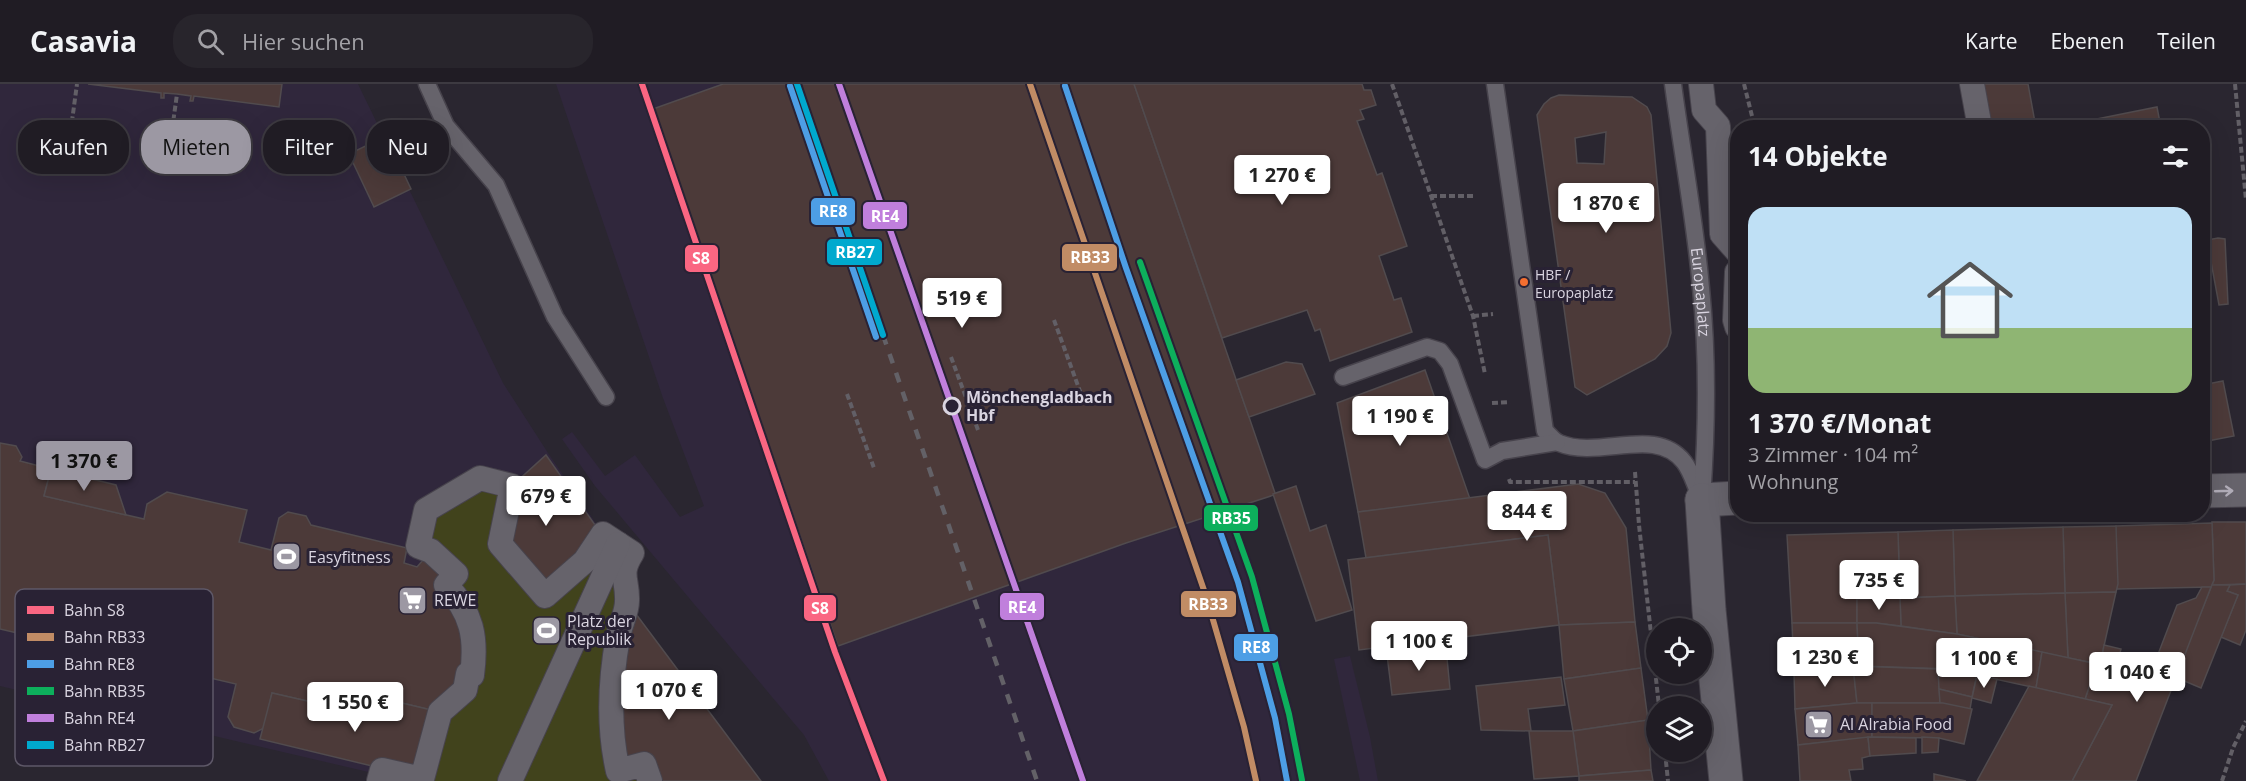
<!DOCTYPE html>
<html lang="de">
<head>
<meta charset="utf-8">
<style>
	body { margin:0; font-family:"Open Sans",sans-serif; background:#28252c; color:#f1f3f6; height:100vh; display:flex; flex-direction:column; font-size:22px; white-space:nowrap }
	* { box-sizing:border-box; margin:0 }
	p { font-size:20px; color:#a2a1a6 }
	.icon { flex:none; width:33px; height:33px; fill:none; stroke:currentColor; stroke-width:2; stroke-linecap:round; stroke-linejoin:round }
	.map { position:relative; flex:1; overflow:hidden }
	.sheet { position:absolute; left:1730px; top:36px; width:480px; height:402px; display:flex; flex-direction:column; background:#201c24; border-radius:24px; box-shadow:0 6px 24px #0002,0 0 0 2px #3d3a41 }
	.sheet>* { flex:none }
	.banner { position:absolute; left:18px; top:36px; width:570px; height:54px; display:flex; gap:12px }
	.fabs { position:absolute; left:1646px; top:534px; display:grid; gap:12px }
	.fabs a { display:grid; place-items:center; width:66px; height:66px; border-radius:50%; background:#201c24; box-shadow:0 6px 24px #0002,0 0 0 2px #3d3a41; font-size:30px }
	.price { position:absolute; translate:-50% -51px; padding:0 14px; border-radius:6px; background:#fff; color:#222; font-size:20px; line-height:39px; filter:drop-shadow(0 2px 3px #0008) }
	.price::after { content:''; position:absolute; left:50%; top:36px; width:18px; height:14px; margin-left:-9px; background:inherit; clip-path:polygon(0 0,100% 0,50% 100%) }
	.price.current { background:#9c98a3; color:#111 }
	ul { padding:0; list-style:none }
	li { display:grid; align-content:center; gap:12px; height:318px; padding:0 18px }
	li span { display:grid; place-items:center; height:186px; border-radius:18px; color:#555 }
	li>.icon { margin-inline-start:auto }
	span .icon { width:108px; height:108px; fill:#fffc; stroke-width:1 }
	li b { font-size:26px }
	h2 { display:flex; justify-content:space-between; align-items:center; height:72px; padding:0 18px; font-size:26px }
	.chip { padding:0 21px; border-radius:24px; background:#201c24; box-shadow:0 6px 24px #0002,0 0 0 2px #3d3a41; font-size:21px; line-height:54px }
	.chip.current { background:#9c98a3; color:#111 }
	header { display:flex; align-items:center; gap:36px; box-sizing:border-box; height:84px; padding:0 30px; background:#201c24; border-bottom:2px solid #3d3a41 }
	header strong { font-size:28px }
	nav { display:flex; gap:33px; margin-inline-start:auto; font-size:21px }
	.search { width:420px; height:54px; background:#28252c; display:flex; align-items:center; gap:15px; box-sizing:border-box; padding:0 21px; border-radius:24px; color:#a2a1a6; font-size:22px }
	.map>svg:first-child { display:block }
</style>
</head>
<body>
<header>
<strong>Casavia</strong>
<div class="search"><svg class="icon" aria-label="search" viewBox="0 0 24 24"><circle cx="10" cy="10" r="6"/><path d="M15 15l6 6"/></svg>Hier suchen</div>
<nav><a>Karte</a><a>Ebenen</a><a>Teilen</a></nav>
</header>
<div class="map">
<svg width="2246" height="697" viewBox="0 0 2246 697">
	<rect width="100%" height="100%" fill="#2a2630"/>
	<g fill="#30273c">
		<polygon points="0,0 358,0 503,299 548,369 603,450 407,697 0,602"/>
		<polygon points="556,0 1085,0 1232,425 1270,548 1303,697 829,697 804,651 595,402 562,355 572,348 605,392 635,371 680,433 704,422 663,314"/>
		<polygon points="1350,572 1370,653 1378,697 1360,697 1334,575"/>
	</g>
	<polygon fill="#41431c" points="480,394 585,477 632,469 650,697 379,697 431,467 426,426"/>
	<g fill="#4c3a39" stroke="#514b4e" stroke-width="1.5" fill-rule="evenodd">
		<polygon points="88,0 282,0 279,23 194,12 193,17 190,17 191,12 177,10 164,9 164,14 161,14 161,9"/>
		<polygon points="723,0 1134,0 1249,333 1275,409 1274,411 1126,459 838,562 653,25"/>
		<polygon points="1134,0 1362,0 1364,6 1371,6 1376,21 1360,26 1364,35 1357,37 1377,91 1382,89 1407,162 1379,172 1394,216 1401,214 1412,248 1330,277 1320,245 1315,247 1307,226 1222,254"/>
		<polygon points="1974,0 2028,0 2036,44 1983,44"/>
		<path d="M1559,11l73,2 15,10 4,8 20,218 -4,13 -12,13 -68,36 -12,-8 -38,-272 7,-11 7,-6zM1606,48l-2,32 -27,-1 -2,-25z"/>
		<polygon points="2157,23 2161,44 2052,44"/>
		<polygon points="386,52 411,105 374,123 349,70"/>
		<polygon points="2218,154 2225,155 2228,220 2219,221 2207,156"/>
		<polygon points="1286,278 1302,280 1315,310 1249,333 1236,296"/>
		<polygon points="1425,286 1470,415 1358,428 1337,319"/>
		<polygon points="2223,297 2234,352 2202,358 2202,301"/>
		<polygon points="0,359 16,362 22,373 20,377 51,385 44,412 144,435 147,420 167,408 247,426 239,458 271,466 279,434 288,428 306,432 311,441 407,464 404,479 417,483 431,467 475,570 440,628 389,616 387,626 377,633 272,609 264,644 254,649 234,643 228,633 236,600 0,545"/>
		<polygon points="546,371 602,451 545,512 500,460 513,401"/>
		<polygon points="51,385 116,401 126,431 44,412"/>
		<polygon points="1578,400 1605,409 1626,444 1635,538 1559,541 1548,451 1366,474 1358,428"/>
		<polygon points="1296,402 1310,447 1326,441 1352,526 1316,537 1273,410"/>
		<polygon points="2212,438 2246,438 2246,500 2212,501 2214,496"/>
		<polygon points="2212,439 2214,496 2211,503 2117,505 2116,442"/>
		<polygon points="2116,442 2118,500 2116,508 2065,509 2063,443"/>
		<polygon points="2063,443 2065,509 1955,512 1953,446"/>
		<polygon points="1953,446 1955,512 1900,514 1898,448"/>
		<polygon points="1898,448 1900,514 1857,515 1857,539 1792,539 1787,451"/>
		<polygon points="1548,451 1559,541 1359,566 1348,476"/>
		<polygon points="2246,500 2246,546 2240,561 2221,553 2238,511 2227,507 2230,501"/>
		<polygon points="2212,501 2230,501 2227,507 2238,511 2201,604 2175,593"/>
		<polygon points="2202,503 2211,503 2136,697 2072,697 2112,621 2085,615 2097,580 2150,591 2177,521 2196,514"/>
		<polygon points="2116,508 2100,580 2068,574 2065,509"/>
		<polygon points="2065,509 2068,574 1957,550 1955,512"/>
		<polygon points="1955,512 1957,550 1901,542 1900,514"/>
		<polygon points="1900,514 1901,542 1876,539 1857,539 1857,515"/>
		<polygon points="627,518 761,697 650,697 618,687"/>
		<polygon points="1635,538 1641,584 1564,595 1559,541"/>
		<polygon points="1792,539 1857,539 1859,582 1794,588"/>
		<polygon points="1857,539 1876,539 1957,550 1991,557 1990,594 1952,585 1859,582"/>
		<polygon points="1991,557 2042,568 2036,604 1990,594"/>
		<polygon points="2104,561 2121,565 2116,583 2101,579"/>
		<polygon points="1446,564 1450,605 1392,611 1387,571"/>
		<polygon points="2042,568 2097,580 2085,615 2036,604"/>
		<polygon points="1853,582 1857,619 1795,625 1794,588"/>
		<polygon points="1853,582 1938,585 1940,619 1857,619"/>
		<polygon points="1641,584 1648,636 1573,647 1564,595"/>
		<polygon points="1938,585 1952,585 1977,591 1972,613 1939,605"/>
		<polygon points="1977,591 1997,595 1991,619 1972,614"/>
		<polygon points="1561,593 1565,621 1528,625 1531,647 1481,646 1476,602"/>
		<polygon points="2029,602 2112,621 2072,697 1977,697"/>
		<polygon points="1939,605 1972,613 1970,625 1940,619"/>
		<polygon points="272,609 377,633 387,626 389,616 440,628 422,694 260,655"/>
		<polygon points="1857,619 1872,619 1872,653 1798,661 1795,625"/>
		<polygon points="1872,619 1943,619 1972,625 1964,660 1939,654 1872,653"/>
		<polygon points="1648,636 1651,686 1579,692 1573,647"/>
		<polygon points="1529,647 1573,647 1579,692 1534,695"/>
		<polygon points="1868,653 1870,672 1862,674 1863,685 1849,686 1851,697 1800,697 1798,661"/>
		<polygon points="1868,653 1916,654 1916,669 1870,672"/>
		<polygon points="1922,653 1939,654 1938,668 1922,669"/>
		<polygon points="1651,686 1653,697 1579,697 1579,692"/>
		<polygon points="1934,690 1966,697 1934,697"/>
	</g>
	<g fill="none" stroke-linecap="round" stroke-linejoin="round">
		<defs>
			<g id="service">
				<polyline points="427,0 446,42 496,101 555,233 606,313"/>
				<path d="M1495,0l50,347c5,4 9,10 14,12 41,17 96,-18 125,19 8,10 12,27 18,38"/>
				<path id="s1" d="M1673,0c9,68 22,136 28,204 7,69 6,140 1,210"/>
				<polyline points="1343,293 1427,263 1440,267 1450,280 1485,376 1502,367 1557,358"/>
			</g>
			<g id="pedestrian">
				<polyline points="1701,0 1704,26 1718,42 1722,150 1737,167"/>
				<polyline points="1972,0 1980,44"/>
				<polyline points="1737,188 1735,236 1737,243"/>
				<path d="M379,697l3,-11 40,9 18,-67 25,-22 3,-16 4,1c5,-38 0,-62 -26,-90l10,-11 -25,-23 -13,-5 8,-36 54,-32 32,8 -12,58 45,52 40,-35 18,-27 29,19c-14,22 -4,26 -5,48 0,12 -7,24 -9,36 -8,44 -10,90 0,134l26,-7 6,17"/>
				<polyline points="510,697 618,460"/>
			</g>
			<g id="minor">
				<polyline points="2202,407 2246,406"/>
				<polyline points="1702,416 1737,414"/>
			</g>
			<polyline id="tertiary" points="1702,416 1709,526 1726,697"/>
		</defs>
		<use href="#service" stroke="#47434c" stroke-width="19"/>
		<use href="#pedestrian" stroke="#47434c" stroke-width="26"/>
		<use href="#minor" stroke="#47434c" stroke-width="35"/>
		<use href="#tertiary" stroke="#47434c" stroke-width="35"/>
		<g stroke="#625f66" stroke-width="4" stroke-dasharray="6 3" stroke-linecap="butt">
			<polyline points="1392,0 1473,232 1485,290"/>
			<polyline points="1744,0 1755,44"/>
			<polyline points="2235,0 2246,116"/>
			<polyline points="67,74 77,0"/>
			<polyline points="166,90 177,10"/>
			<polyline points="1431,112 1476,112"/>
			<polyline points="1473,232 1493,230"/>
			<polyline points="1054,236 1081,310"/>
			<polyline points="951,273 978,346"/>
			<polyline points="847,310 874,384"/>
			<polyline points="1492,319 1510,318"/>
			<polyline points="1635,388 1639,441 1659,622"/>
			<polyline points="1509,395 1510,398 1635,398"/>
			<polyline points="1665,668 1668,697"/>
			<polyline points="2222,697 2233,664 2246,637"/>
		</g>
		<use href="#service" stroke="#66636b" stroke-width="16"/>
		<use href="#pedestrian" stroke="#66636b" stroke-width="24"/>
		<use href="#minor" stroke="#66636b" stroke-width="33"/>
		<use href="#tertiary" stroke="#66636b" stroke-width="33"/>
		<polyline stroke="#636167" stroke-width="4.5" stroke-dasharray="10 10" stroke-linecap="butt" points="883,251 1037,697"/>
		<defs>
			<polyline id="rail-1" points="642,0 835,568 884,697"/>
			<polyline id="rail-2" points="1030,0 1207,515 1244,643 1256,697"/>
			<g id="rail-3">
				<polyline points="790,2 876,253"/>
				<polyline points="1065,2 1126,184 1238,498 1275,634 1287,697"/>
			</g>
			<polyline id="rail-4" points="1140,178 1252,493 1289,630 1302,696"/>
			<polyline id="rail-5" points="839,0 1083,697"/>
			<polyline id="rail-6" points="797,0 883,251"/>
		</defs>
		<use href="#rail-1" stroke="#292234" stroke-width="10"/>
		<use href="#rail-2" stroke="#292234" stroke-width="10"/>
		<use href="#rail-3" stroke="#292234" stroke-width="10"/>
		<use href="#rail-4" stroke="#292234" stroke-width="10"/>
		<use href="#rail-5" stroke="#292234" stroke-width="10"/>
		<use href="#rail-6" stroke="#292234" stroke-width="10"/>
		<use href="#rail-1" stroke="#fa6682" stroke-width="6"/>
		<use href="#rail-2" stroke="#c18c65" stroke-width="6"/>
		<use href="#rail-3" stroke="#4d9ee5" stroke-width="6"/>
		<use href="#rail-4" stroke="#0daf5c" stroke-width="6"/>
		<use href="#rail-5" stroke="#c07fdc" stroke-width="6"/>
		<use href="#rail-6" stroke="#00a9ce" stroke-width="6"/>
	</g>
	<defs><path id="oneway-shaft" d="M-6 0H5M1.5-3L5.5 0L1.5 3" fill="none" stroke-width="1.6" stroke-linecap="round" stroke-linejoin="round" transform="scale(1.5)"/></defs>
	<use stroke="#b1adb8" href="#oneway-shaft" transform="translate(2224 407) rotate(-2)"/>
	<defs>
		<symbol id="stadium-square" viewBox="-11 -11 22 22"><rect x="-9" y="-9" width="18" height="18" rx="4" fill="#9c98a3" stroke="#292234"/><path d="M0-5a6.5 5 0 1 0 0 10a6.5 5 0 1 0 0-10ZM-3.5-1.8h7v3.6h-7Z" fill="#fff"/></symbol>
		<symbol id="supermarket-square" viewBox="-11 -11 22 22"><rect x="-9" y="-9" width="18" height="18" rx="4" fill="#9c98a3" stroke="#292234"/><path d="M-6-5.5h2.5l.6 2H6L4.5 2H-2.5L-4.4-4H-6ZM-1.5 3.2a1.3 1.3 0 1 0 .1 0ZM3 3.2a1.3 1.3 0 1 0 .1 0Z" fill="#fff"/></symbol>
	</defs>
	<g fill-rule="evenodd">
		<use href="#stadium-square" x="270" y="456" width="33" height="33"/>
		<use href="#supermarket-square" x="396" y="500" width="33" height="33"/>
		<use href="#stadium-square" x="530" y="530" width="33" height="33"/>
		<use href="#supermarket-square" x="1802" y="624" width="33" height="33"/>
	</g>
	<circle fill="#f46f30" stroke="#292234" stroke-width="2" cx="1524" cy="198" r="5"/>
	<circle fill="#292234" stroke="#dad5e1" stroke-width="3" cx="952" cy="322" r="8"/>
	<g text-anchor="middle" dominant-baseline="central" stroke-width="6" stroke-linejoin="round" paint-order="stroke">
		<g font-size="14" fill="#dad5e1" stroke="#292234" text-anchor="start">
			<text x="1535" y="190">HBF /<tspan x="1535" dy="18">Europaplatz</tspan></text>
		</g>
		<g font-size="16" fill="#dad5e1" stroke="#292234">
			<text stroke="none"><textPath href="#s1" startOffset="210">Europaplatz</textPath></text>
		</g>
		<g font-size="16" font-weight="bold" fill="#dad5e1" stroke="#292234" text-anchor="start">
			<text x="966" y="313">Mönchengladbach<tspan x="966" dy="18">Hbf</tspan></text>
		</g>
		<g font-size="16" fill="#dad5e1" stroke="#292234" text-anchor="start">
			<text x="308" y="473">Easyfitness</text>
			<text x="434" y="516">REWE</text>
			<text x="567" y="537">Platz der<tspan x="567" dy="18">Republik</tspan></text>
			<text x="1840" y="640">Al Alrabia Food</text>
		</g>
	</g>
	<rect x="15" y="505" width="198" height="177" rx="9" fill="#292234" stroke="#5e5868" stroke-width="1.5"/>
	<rect x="27" y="522" width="27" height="8" fill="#fa6682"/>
	<rect x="27" y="549" width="27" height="8" fill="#c18c65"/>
	<rect x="27" y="576" width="27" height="8" fill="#4d9ee5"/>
	<rect x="27" y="603" width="27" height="8" fill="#0daf5c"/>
	<rect x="27" y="630" width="27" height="8" fill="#c07fdc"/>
	<rect x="27" y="657" width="27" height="8" fill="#00a9ce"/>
	<g font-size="16" fill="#dad5e1">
		<text x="64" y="532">Bahn S8</text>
		<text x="64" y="559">Bahn RB33</text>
		<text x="64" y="586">Bahn RE8</text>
		<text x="64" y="613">Bahn RB35</text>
		<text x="64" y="640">Bahn RE4</text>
		<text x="64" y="667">Bahn RB27</text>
	</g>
	<g stroke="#292234" stroke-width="2">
		<rect x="810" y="113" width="46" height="29" rx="6" fill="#4d9ee5"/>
		<rect x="862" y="117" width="46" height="29" rx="6" fill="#c07fdc"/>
		<rect x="826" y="154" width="57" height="28" rx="6" fill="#00a9ce"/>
		<rect x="1061" y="159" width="57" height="29" rx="6" fill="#c18c65"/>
		<rect x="684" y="160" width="35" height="29" rx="6" fill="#fa6682"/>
		<rect x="1203" y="420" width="56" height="28" rx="6" fill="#0daf5c"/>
		<rect x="1180" y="506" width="57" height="28" rx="6" fill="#c18c65"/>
		<rect x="999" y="508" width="46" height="29" rx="6" fill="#c07fdc"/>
		<rect x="803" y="510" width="34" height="28" rx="6" fill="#fa6682"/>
		<rect x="1233" y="549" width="46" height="29" rx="6" fill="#4d9ee5"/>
	</g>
	<g font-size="16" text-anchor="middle" font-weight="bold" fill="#fff">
		<text x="833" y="133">RE8</text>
		<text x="885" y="138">RE4</text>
		<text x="855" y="174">RB27</text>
		<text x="1090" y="179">RB33</text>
		<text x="701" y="180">S8</text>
		<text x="1231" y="440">RB35</text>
		<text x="1208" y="526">RB33</text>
		<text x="1022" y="529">RE4</text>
		<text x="820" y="530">S8</text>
		<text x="1256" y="569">RE8</text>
	</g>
</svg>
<div class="fabs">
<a><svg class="icon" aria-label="locate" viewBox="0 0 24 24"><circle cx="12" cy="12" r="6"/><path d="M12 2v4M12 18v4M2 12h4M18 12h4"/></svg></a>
<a><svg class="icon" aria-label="layers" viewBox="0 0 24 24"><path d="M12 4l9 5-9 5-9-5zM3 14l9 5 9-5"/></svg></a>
</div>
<b class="price" style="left:1282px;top:122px">1 270 €</b>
<b class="price" style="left:1606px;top:150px">1 870 €</b>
<b class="price" style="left:962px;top:245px">519 €</b>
<b class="price" style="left:1400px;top:363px">1 190 €</b>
<b class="price current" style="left:84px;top:408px">1 370 €</b>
<b class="price" style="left:546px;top:443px">679 €</b>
<b class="price" style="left:1527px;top:458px">844 €</b>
<b class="price" style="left:1879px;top:527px">735 €</b>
<b class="price" style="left:1419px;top:588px">1 100 €</b>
<b class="price" style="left:1825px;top:604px">1 230 €</b>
<b class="price" style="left:1984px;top:605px">1 100 €</b>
<b class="price" style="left:2137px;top:619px">1 040 €</b>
<b class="price" style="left:669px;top:637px">1 070 €</b>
<b class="price" style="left:355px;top:649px">1 550 €</b>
<div class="banner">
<a class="chip">Kaufen</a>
<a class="chip current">Mieten</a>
<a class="chip">Filter</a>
<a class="chip">Neu</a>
</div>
<section class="sheet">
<h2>14 Objekte<svg class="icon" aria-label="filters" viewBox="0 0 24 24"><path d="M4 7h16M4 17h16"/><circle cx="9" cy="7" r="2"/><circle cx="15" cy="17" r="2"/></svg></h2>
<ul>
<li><span style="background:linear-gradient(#bfe0f5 65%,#8fb573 0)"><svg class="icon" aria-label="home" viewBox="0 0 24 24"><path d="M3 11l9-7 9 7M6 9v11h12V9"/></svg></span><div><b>1 370 €/Monat</b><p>3 Zimmer · 104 m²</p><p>Wohnung</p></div></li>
</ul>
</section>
</div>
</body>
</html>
